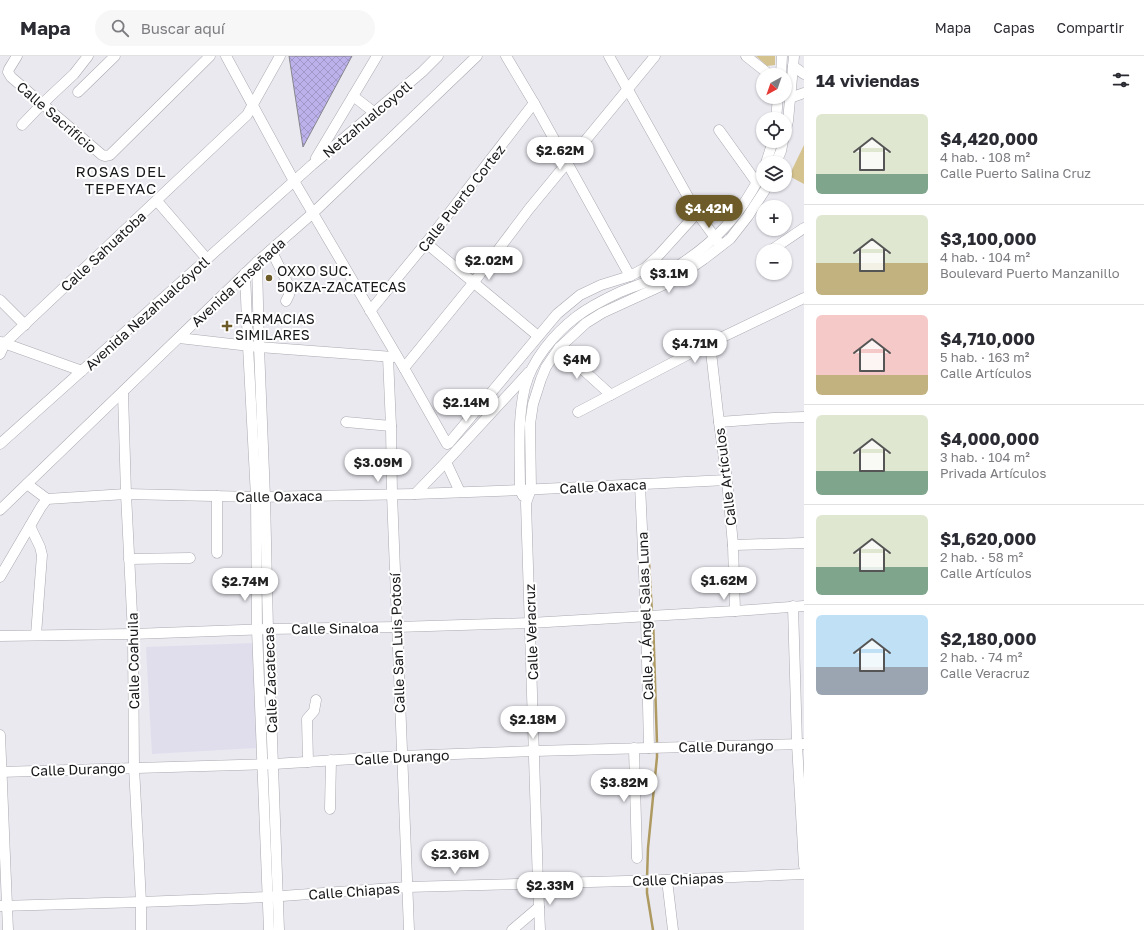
<!DOCTYPE html>
<html lang="es">
<head>
<meta charset="utf-8">
<style>
	body { margin:0; font-family:"Golos Text",sans-serif; background:#f7f7f7; color:#2b2b33; height:100vh; display:flex; flex-direction:column; font-size:15px; white-space:nowrap }
	* { box-sizing:border-box; margin:0 }
	p { font-size:13px; color:#7c7c81 }
	.icon { flex:none; width:22px; height:22px; fill:none; stroke:currentColor; stroke-width:2; stroke-linecap:round; stroke-linejoin:round }
	.map { position:relative; flex:1; overflow:hidden }
	.drawer { display:flex; flex-direction:column; background:#fff; width:340px }
	.drawer>* { flex:none }
	.needle { width:26px; rotate:220deg }
	.fabs { position:absolute; left:756px; top:12px; display:grid; gap:8px }
	.fabs a { display:grid; place-items:center; width:36px; height:36px; border-radius:50%; background:#fff; box-shadow:0 1px 3px #0004; font-size:20px }
	.price { position:absolute; translate:-50% -34px; padding:0 9px; border-radius:14px; background:#fff; color:#222; font-size:13px; line-height:26px; filter:drop-shadow(0 1px 2px #0008) }
	.price::after { content:''; position:absolute; left:50%; top:24px; width:12px; height:9px; margin-left:-6px; background:inherit; clip-path:polygon(0 0,100% 0,50% 100%) }
	.price.current { background:#6d5c29; color:#fff }
	ul { padding:0; list-style:none }
	li { display:flex; align-items:center; gap:12px; height:100px; padding:0 12px }
	li+li { border-top:1px solid #e1e1e2 }
	li span { display:grid; place-items:center; flex:none; width:112px; height:80px; border-radius:6px; color:#555 }
	li>.icon { margin-inline-start:auto }
	span .icon { width:48px; height:48px; fill:#fffc; stroke-width:1 }
	li b { font-size:17px }
	h2 { display:flex; justify-content:space-between; align-items:center; height:48px; padding:0 12px; font-size:17px }
	header { display:flex; align-items:center; gap:24px; box-sizing:border-box; height:56px; padding:0 20px; background:#fff; border-bottom:1px solid #e1e1e2 }
	header strong { font-size:19px }
	nav { display:flex; gap:22px; margin-inline-start:auto; font-size:14px }
	.search { width:280px; height:36px; background:#f7f7f7; display:flex; align-items:center; gap:10px; box-sizing:border-box; padding:0 14px; border-radius:22px; color:#7c7c81; font-size:15px }
	main { display:flex; flex:1; min-height:0 }
	.map>svg:first-child { display:block }
</style>
</head>
<body>
<header>
<strong>Mapa</strong>
<div class="search"><svg class="icon" aria-label="search" viewBox="0 0 24 24"><circle cx="10" cy="10" r="6"/><path d="M15 15l6 6"/></svg>Buscar aquí</div>
<nav><a>Mapa</a><a>Capas</a><a>Compartir</a></nav>
</header>
<main>
<div class="map">
<svg width="804" height="874" viewBox="0 0 804 874">
	<defs>
		<pattern id="building-cross-hatch" width="8" height="8" patternUnits="userSpaceOnUse"><rect width="8" height="8" fill="#bcb1ea"/><path d="M0 0l8 8M0 8l8-8" fill="none" stroke="#a198c8"/></pattern>
	</defs>
	<rect width="100%" height="100%" fill="#eae9f0"/>
	<polygon fill="#e0deec" points="253,587 257,692 152,698 146,591"/>
	<g fill="#d4c28f">
		<polygon points="756,0 775,0 775,9 767,10"/>
		<polygon points="804,89 804,128 789,120"/>
	</g>
	<g fill="none" stroke-linecap="round" stroke-linejoin="round">
		<g stroke="#ae9a60" stroke-width="2.5">
			<polyline points="648,490 652,557"/>
			<polyline points="653,562 657,688"/>
			<polyline points="647,822 648,792 657,701 657,693"/>
			<polyline points="647,827 647,837 653,874"/>
		</g>
	</g>
	<polygon fill="url(#building-cross-hatch)" stroke="#87868d" points="289,0 352,0 303,91"/>
	<g fill="none" stroke-linecap="round" stroke-linejoin="round">
		<defs>
			<g id="minor">
				<polyline points="17,0 9,13 8,16 11,21 102,99 105,100 110,99 210,0"/>
				<polyline points="226,0 294,125 404,312 447,388 449,387 557,258 580,239 601,229 630,220 645,212 658,200 697,157"/>
				<polyline points="506,0 534,47 630,220"/>
				<polyline points="609,0 697,157 719,187"/>
				<polyline points="746,0 770,19"/>
				<polyline points="793,10 804,18"/>
				<polyline points="781,19 782,0"/>
				<polyline points="78,36 115,0"/>
				<polyline points="353,40 375,57"/>
				<polyline points="790,42 804,37"/>
				<polyline points="776,63 778,41"/>
				<polyline points="22,69 42,48 74,18 88,0"/>
				<polyline points="719,74 757,127"/>
				<polyline points="785,77 788,65 794,0"/>
				<polyline points="316,102 377,0"/>
				<polyline points="766,107 773,85"/>
				<polyline points="776,107 781,95 783,85"/>
				<polyline points="157,145 207,203"/>
				<polyline points="426,187 538,280"/>
				<polyline points="271,194 288,228 289,239 286,245"/>
				<polyline points="770,195 804,172"/>
				<polyline points="257,206 259,291 265,441 268,573 279,874"/>
				<polyline points="245,217 248,290 256,441 257,574 269,874"/>
				<polyline points="0,244 25,269"/>
				<polyline points="370,255 426,187 534,47"/>
				<polyline points="179,282 259,291 393,301"/>
				<polyline points="1,286 82,315"/>
				<polyline points="710,287 719,366 727,424 733,489 735,555"/>
				<polyline points="559,292 611,339"/>
				<polyline points="0,298 5,287 247,59 280,0"/>
				<polyline points="388,301 391,370 392,438 409,874"/>
				<polyline points="404,312 474,226 529,153 655,0"/>
				<polyline points="123,337 126,438 133,578 134,711 141,846 141,874"/>
				<polyline points="578,356 710,287 804,242"/>
				<polyline points="346,366 391,370"/>
				<polyline points="719,366 774,362 804,361"/>
				<polyline points="0,388 312,109 422,16 438,0"/>
				<polyline points="446,406 460,436"/>
				<polyline points="27,428 47,443 126,438 256,441 415,438 520,434 727,424"/>
				<polyline points="640,429 646,560 649,692"/>
				<polyline points="415,438 446,406 529,316"/>
				<path d="M523,440l-3,-6c0,-33 -3,-71 5,-103 7,-27 29,-53 51,-70 13,-10 29,-18 44,-25 9,-4 19,-7 29,-11 8,-3 16,-8 24,-12 42,-26 69,-55 90,-99"/>
				<polyline points="0,454 257,206 313,157 477,0"/>
				<polyline points="30,470 40,491 42,499 36,579"/>
				<polyline points="733,489 804,487"/>
				<polyline points="217,497 217,440"/>
				<polyline points="129,503 190,502"/>
				<polyline points="0,521 41,451 47,443"/>
				<polyline points="793,550 797,688 804,810"/>
				<polyline points="0,580 133,578 268,573 397,571 530,567 735,555 804,550"/>
				<polyline points="0,679 8,874"/>
				<polyline points="634,692 637,802"/>
				<polyline points="308,706 307,663 314,655 316,644"/>
				<polyline points="0,716 274,708 401,700 534,695 804,688"/>
				<polyline points="330,753 331,704"/>
				<polyline points="667,824 673,874"/>
				<polyline points="0,850 141,846 268,841 407,831 663,824 804,818"/>
				<polyline points="512,874 539,851"/>
				<polyline points="540,874 538,828 526,447 531,433 530,368 533,348 541,323 546,311 559,292 586,267 602,257 674,224 704,203 730,183 748,160 765,134 767,129"/>
			</g>
		</defs>
		<use href="#minor" stroke="#aaa9b0" stroke-width="11"/>
		<use href="#minor" stroke="#fff" stroke-width="10"/>
	</g>
	<g fill="#6d5c29" stroke="#fff" stroke-width="1.5">
		<circle cx="269" cy="222" r="4"/>
		<path d="M225 264h4v4h4v4h-4v4h-4v-4h-4v-4h4z"/>
	</g>
	<g text-anchor="middle" dominant-baseline="central" stroke-width="4" stroke-linejoin="round" paint-order="stroke">
		<g font-size="14" fill="#18171a" stroke="#fff">
			<text transform="translate(57 61) rotate(41)">Calle Sacrificio</text>
			<text transform="translate(367 63) rotate(-40)">Netzahualcoyotl</text>
			<text transform="translate(461 142) rotate(-52)">Calle Puerto Cortez</text>
			<text transform="translate(103 195) rotate(-43)">Calle Sahuatoba</text>
			<text transform="translate(238 226) rotate(-43)">Avenida Enseñada</text>
			<text transform="translate(147 257) rotate(-42)">Avenida Nezahualcóyotl</text>
			<text transform="translate(725 421) rotate(-97)">Calle Artículos</text>
			<text transform="translate(603 430) rotate(-3)">Calle Oaxaca</text>
			<text transform="translate(279 440) rotate(-1)">Calle Oaxaca</text>
			<text transform="translate(645 560) rotate(-92)">Calle J. Ángel Salas Luna</text>
			<text transform="translate(335 572) rotate(-1)">Calle Sinaloa</text>
			<text transform="translate(531 576) rotate(-92)">Calle Veracruz</text>
			<text transform="translate(397 587) rotate(-92)">Calle San Luis Potosí</text>
			<text transform="translate(133 605) rotate(-91)">Calle Coahuila</text>
			<text transform="translate(270 624) rotate(-92)">Calle Zacatecas</text>
			<text transform="translate(726 690) rotate(-1)">Calle Durango</text>
			<text transform="translate(402 701) rotate(-3)">Calle Durango</text>
			<text transform="translate(78 713) rotate(-2)">Calle Durango</text>
			<text transform="translate(678 823) rotate(-2)">Calle Chiapas</text>
			<text transform="translate(354 835) rotate(-4)">Calle Chiapas</text>
		</g>
		<g font-size="14" fill="#18171a" stroke="#fff" text-anchor="start">
			<text x="277" y="214">OXXO SUC.<tspan x="277" dy="16">50KZA-ZACATECAS</tspan></text>
			<text x="235" y="262">FARMACIAS<tspan x="235" dy="16">SIMILARES</tspan></text>
		</g>
		<g font-size="15" letter-spacing="1" fill="#18171a" stroke="#fff">
			<text x="121" y="115">ROSAS DEL<tspan x="121" dy="17">TEPEYAC</tspan></text>
		</g>
	</g>
</svg>
<div class="fabs">
<a><svg class="needle" viewBox="-14 -14 28 28"><path d="M0-13l5 13h-10z" fill="#e53935"/><path d="M0 13l5-13h-10z" fill="#7c7c81"/></svg></a>
<a><svg class="icon" aria-label="locate" viewBox="0 0 24 24"><circle cx="12" cy="12" r="6"/><path d="M12 2v4M12 18v4M2 12h4M18 12h4"/></svg></a>
<a><svg class="icon" aria-label="layers" viewBox="0 0 24 24"><path d="M12 4l9 5-9 5-9-5zM3 14l9 5 9-5"/></svg></a>
<a>+</a>
<a>−</a>
</div>
<b class="price" style="left:560px;top:115px">$2.62M</b>
<b class="price current" style="left:709px;top:173px">$4.42M</b>
<b class="price" style="left:489px;top:225px">$2.02M</b>
<b class="price" style="left:669px;top:238px">$3.1M</b>
<b class="price" style="left:695px;top:308px">$4.71M</b>
<b class="price" style="left:577px;top:324px">$4M</b>
<b class="price" style="left:466px;top:367px">$2.14M</b>
<b class="price" style="left:378px;top:427px">$3.09M</b>
<b class="price" style="left:724px;top:545px">$1.62M</b>
<b class="price" style="left:245px;top:546px">$2.74M</b>
<b class="price" style="left:533px;top:684px">$2.18M</b>
<b class="price" style="left:624px;top:747px">$3.82M</b>
<b class="price" style="left:455px;top:819px">$2.36M</b>
<b class="price" style="left:550px;top:850px">$2.33M</b>
</div>
<section class="drawer">
<h2>14 viviendas<svg class="icon" aria-label="filters" viewBox="0 0 24 24"><path d="M4 7h16M4 17h16"/><circle cx="9" cy="7" r="2"/><circle cx="15" cy="17" r="2"/></svg></h2>
<ul>
<li><span style="background:linear-gradient(#dfe7d0 75%,#7fa58c 0)"><svg class="icon" aria-label="home" viewBox="0 0 24 24"><path d="M3 11l9-7 9 7M6 9v11h12V9"/></svg></span><div><b>$4,420,000</b><p>4 hab. · 108 m²</p><p>Calle Puerto Salina Cruz</p></div></li>
<li><span style="background:linear-gradient(#dfe7d0 60%,#c2b280 0)"><svg class="icon" aria-label="home" viewBox="0 0 24 24"><path d="M3 11l9-7 9 7M6 9v11h12V9"/></svg></span><div><b>$3,100,000</b><p>4 hab. · 104 m²</p><p>Boulevard Puerto Manzanillo</p></div></li>
<li><span style="background:linear-gradient(#f6c9c9 75%,#c2b280 0)"><svg class="icon" aria-label="home" viewBox="0 0 24 24"><path d="M3 11l9-7 9 7M6 9v11h12V9"/></svg></span><div><b>$4,710,000</b><p>5 hab. · 163 m²</p><p>Calle Artículos</p></div></li>
<li><span style="background:linear-gradient(#dfe7d0 70%,#7fa58c 0)"><svg class="icon" aria-label="home" viewBox="0 0 24 24"><path d="M3 11l9-7 9 7M6 9v11h12V9"/></svg></span><div><b>$4,000,000</b><p>3 hab. · 104 m²</p><p>Privada Artículos</p></div></li>
<li><span style="background:linear-gradient(#dfe7d0 65%,#7fa58c 0)"><svg class="icon" aria-label="home" viewBox="0 0 24 24"><path d="M3 11l9-7 9 7M6 9v11h12V9"/></svg></span><div><b>$1,620,000</b><p>2 hab. · 58 m²</p><p>Calle Artículos</p></div></li>
<li><span style="background:linear-gradient(#bfe0f5 65%,#9aa5b1 0)"><svg class="icon" aria-label="home" viewBox="0 0 24 24"><path d="M3 11l9-7 9 7M6 9v11h12V9"/></svg></span><div><b>$2,180,000</b><p>2 hab. · 74 m²</p><p>Calle Veracruz</p></div></li>
</ul>
</section>
</main>
</body>
</html>
